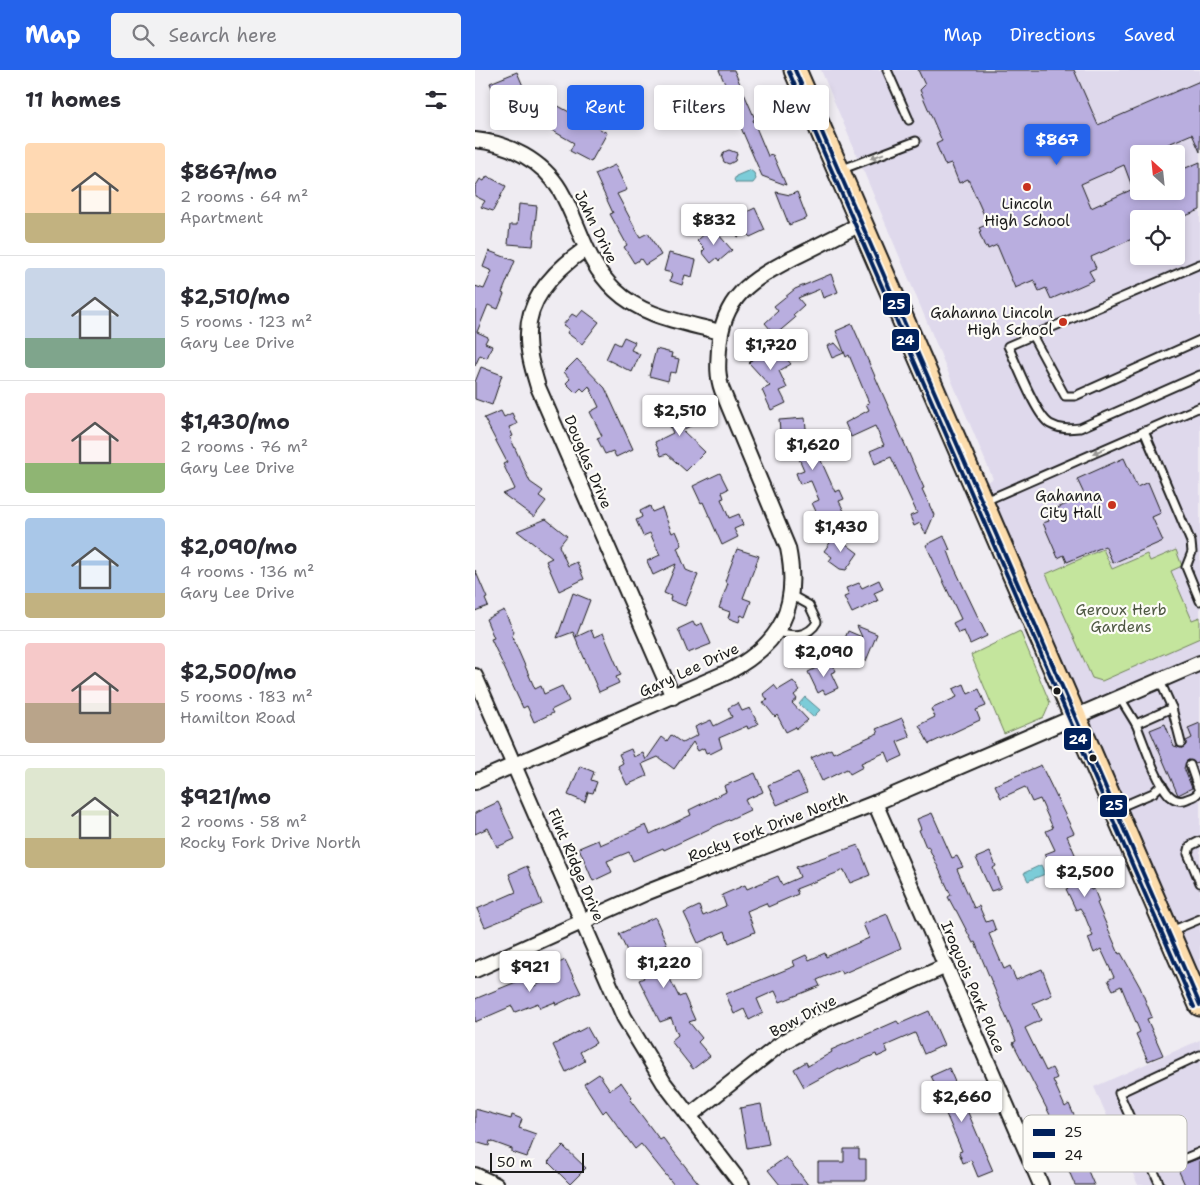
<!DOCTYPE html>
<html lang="en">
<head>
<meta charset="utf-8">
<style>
	body { margin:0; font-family:"Shantell Sans",sans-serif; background:#f2f2f3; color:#2b2b33; height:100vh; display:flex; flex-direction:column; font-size:19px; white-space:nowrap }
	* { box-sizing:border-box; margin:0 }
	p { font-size:16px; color:#7c7c81 }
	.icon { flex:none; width:28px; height:28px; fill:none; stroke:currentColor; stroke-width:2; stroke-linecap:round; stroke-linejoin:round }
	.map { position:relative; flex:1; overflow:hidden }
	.drawer { display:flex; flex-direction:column; background:#fff; width:475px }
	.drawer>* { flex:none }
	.guide { position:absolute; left:15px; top:15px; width:475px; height:45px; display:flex; gap:10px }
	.needle { width:32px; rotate:333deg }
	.controls { position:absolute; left:655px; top:75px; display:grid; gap:10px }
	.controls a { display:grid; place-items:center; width:55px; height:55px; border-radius:5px; background:#fff; box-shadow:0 2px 8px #0003; font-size:25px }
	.scale { position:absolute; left:15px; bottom:12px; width:94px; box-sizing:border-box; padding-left:5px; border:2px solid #1c1c1c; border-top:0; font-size:14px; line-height:18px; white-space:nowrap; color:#1c1c1c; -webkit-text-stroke:4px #fdfcf7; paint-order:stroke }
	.price { position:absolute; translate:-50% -42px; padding:0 11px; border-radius:5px; background:#fff; color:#222; font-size:16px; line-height:32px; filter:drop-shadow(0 1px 2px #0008) }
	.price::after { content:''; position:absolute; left:50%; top:30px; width:15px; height:11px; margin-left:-8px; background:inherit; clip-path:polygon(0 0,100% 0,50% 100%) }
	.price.current { background:#2563eb; color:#fff }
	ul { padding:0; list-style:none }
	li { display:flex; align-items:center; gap:15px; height:125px; padding:0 25px }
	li+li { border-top:1px solid #e1e1e2 }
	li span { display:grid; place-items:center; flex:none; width:140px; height:100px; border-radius:5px; color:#555 }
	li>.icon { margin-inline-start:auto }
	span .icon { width:60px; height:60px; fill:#fffc; stroke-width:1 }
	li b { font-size:21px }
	h2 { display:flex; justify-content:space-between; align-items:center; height:60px; padding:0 25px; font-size:21px }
	.pill { padding:0 18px; border-radius:5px; background:#fff; box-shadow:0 2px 8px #0003; font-size:18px; line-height:45px }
	.pill.current { background:#2563eb; color:#fff }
	header { display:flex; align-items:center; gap:30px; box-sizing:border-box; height:70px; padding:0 25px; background:#2563eb; color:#fff }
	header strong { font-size:24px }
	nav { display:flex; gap:28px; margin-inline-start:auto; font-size:18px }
	.search { width:350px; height:45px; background:#f2f2f3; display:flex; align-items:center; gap:12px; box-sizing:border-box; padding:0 18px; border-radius:5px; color:#7c7c81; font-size:19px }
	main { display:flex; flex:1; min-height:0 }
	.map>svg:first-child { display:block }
</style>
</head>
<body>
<header>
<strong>Map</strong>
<div class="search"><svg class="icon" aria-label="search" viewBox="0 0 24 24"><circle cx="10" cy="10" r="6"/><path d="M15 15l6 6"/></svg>Search here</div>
<nav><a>Map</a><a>Directions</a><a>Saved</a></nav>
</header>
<main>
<section class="drawer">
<h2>11 homes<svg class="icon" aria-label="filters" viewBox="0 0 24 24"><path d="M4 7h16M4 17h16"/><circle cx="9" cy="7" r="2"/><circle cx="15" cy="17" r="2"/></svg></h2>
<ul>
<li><span style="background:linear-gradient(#ffd9b3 70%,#c2b280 0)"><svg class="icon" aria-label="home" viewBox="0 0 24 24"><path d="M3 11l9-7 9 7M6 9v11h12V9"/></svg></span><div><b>$867/mo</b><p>2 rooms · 64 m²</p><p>Apartment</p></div></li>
<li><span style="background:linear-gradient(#c9d6e8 70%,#7fa58c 0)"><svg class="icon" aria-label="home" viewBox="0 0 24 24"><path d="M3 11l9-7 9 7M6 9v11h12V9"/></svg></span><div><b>$2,510/mo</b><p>5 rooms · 123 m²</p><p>Gary Lee Drive</p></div></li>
<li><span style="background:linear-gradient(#f6c9c9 70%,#8fb573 0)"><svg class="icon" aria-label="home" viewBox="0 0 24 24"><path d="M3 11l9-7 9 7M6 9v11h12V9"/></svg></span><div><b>$1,430/mo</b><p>2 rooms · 76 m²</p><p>Gary Lee Drive</p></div></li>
<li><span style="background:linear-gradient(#a9c7e8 75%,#c2b280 0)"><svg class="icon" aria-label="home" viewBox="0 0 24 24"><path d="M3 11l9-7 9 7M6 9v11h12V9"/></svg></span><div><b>$2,090/mo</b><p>4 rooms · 136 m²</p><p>Gary Lee Drive</p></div></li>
<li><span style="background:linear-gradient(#f6c9c9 60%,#b9a48a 0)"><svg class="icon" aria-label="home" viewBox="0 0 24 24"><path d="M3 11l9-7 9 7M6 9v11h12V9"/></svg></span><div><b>$2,500/mo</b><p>5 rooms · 183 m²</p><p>Hamilton Road</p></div></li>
<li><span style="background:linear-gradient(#dfe7d0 70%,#c2b280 0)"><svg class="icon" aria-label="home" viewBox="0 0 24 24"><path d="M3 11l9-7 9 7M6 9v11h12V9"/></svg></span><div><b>$921/mo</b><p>2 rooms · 58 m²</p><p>Rocky Fork Drive North</p></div></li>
</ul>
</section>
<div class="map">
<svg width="725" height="1115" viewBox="0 0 725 1115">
	<rect width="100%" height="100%" fill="#efecf2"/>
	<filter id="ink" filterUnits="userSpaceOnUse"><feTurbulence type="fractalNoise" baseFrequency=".02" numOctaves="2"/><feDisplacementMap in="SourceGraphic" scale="10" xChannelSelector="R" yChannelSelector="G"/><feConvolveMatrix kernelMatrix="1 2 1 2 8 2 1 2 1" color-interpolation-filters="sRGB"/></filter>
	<g filter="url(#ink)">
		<g fill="#dfd9ec" fill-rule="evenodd">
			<path d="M346,0h379v950l-228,-532 21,-9zM664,84h37v37h-37zM664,149h37v37h-37z"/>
			<polygon points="725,970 725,1115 663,1115 619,1017"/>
		</g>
		<g fill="#c4e59d" stroke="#70805c">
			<polygon points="628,479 637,499 672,484 675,491 701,480 707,496 696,501 717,550 725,547 725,568 627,611 617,608 571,504"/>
			<polygon points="545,561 575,633 569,647 529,664 496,585"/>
		</g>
		<g fill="#7cccd8" stroke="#56868d">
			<polygon points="100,23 119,35 114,43 95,31"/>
			<polygon points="275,100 279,103 281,109 278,113 261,113 259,110 261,106"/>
			<polygon points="330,627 345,640 338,647 324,634"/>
			<polygon points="566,795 570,804 553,811 549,803"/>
		</g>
		<g fill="#b9aedf" stroke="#1c1c1c" fill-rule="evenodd">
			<polygon points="244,0 259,0 280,49 278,50 293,86 298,85 311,115 287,106 256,35 251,38 245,24 253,21"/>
			<path d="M443,0h156l24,55 102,-44v71l-8,-18 -26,11 3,9h-30v37h37v-19l24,-10v48l-22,9h-39v17l-48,21 5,11 -7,3 5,9 -43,19 -5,-11 -7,3 -5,-11 -19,8 -18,-43 -9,4 -1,-3 -2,1 -6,-15 2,-1 -2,-3 9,-4 -20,-45 -9,4 -8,-20 -6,2 -9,-21 6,-3 -22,-51 5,-5zM649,95l9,24 -42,19 -10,-24z"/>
			<polygon points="42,2 51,23 60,18 71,41 76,32 96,43 98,40 108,45 106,48 132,63 116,92 95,81 99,73 66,54 64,58 48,49 58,33 28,45 15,13"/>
			<polygon points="254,80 262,83 260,91 254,94 249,92 247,87 249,82"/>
			<polygon points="140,95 152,120 142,124 165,167 173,163 186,185 170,195 166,189 159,193 149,177 152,175 135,144 138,143 120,104"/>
			<polygon points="12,106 31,116 18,141 6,137 10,131 0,126 0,117 5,109 9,111"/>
			<polygon points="301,122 315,125 322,122 332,148 314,155"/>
			<polygon points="44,134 62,136 58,176 33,174 35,155 42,155"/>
			<polygon points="280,138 290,160 275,167 271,163 263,167 255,150"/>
			<polygon points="237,157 257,180 244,191 242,188 236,193 227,182 230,179 222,171"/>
			<polygon points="14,181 40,191 27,223 29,224 23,239 13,235 2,262 13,267 10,273 17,276 12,288 5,285 0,296 0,216 9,219 17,201 8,197"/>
			<polygon points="194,183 221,190 217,207 210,205 207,215 195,211 197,203 189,201"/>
			<polygon points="356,204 363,222 348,228 345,219 323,228 329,235 318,245 320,248 300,265 290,253 303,241 299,236 320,219"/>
			<polygon points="108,240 124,252 107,274 92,263 94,259 88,255 97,244 102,247"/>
			<polygon points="377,254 449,418 447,419 459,445 451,464 445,453 439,456 435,446 442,443 416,387 400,394 395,381 409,375 400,356 376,367 370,353 394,340 391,334 394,333 374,285 371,287 361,261"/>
			<polygon points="149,267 160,272 156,280 165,284 157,302 131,289 139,272 145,275"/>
			<polygon points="293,267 316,294 304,301 312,318 305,321 311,333 296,340 287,320 295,316 274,293 279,288 275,282"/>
			<polygon points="360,273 369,283 357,288 352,276"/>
			<polygon points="181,279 197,283 196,287 204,289 201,303 195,302 193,311 174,306"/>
			<polygon points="102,289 130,318 158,379 141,387 138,381 130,384 122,368 127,366 115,342 124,337 114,316 109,321 106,318 101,323 91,313 95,309 89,302"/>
			<polygon points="6,297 27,305 17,335 0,329 0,312"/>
			<polygon points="212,330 222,353 207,360 230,382 211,401 192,384 186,386 180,372 198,363 188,341"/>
			<polygon points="26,341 29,347 37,343 42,354 34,357 38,366 35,367 55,412 68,421 64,426 71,431 59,447 28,424 40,419 28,394 32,392 9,348"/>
			<polygon points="330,348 334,388 343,384 360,422 365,420 369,429 364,431 371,445 348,456 337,433 344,430 336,411 325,414 321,403 329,400 319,377 315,378 314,373 306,373 304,350"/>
			<polygon points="649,388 662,417 673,412 686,443 677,447 688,471 638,493 630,476 592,492 589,485 583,488 568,453 574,451 571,443 610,426 602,409"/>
			<polygon points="245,403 253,419 247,422 249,428 246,429 254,448 264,444 268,455 259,459 263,467 247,475 228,432 226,433 218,416"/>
			<polygon points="175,436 177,442 187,438 197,463 201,461 207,475 202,478 211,500 223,505 210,536 195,530 196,526 189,523 201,494 178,505 172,491 185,485 175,463 168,466 161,450 167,447 165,441"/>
			<polygon points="71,449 92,466 84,476 93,496 102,492 109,509 84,521 71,491 77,488 42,461"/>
			<polygon points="362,463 373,471 371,474 383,483 371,500 365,499 354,491 357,487 349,481"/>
			<polygon points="469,466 475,480 473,481 479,497 512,566 495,574 489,561 483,563 478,553 486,549 451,475"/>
			<polygon points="262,479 284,486 268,528 276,531 270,547 266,545 264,552 253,548 255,542 244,538 253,513 250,511"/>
			<polygon points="0,500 12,528 10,529 13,536 0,541"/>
			<polygon points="404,510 408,519 399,523 403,531 377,543 369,527 374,525 371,518 384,513 387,518"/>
			<polygon points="98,523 115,530 101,567 116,560 119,567 128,563 146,605 141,607 144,613 124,622 98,562 82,568"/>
			<polygon points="29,540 39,562 37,566 60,619 66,616 69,624 87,616 94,631 76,640 78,643 59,652 52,636 48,638 16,569 19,568 11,549"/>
			<polygon points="218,552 220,556 227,553 236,574 213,583 203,559"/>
			<polygon points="382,556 402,564 391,591 373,584 380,580 367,575 373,561 387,567"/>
			<polygon points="356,591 361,601 356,603 363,618 350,624 348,620 343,623 333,602"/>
			<polygon points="318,611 325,620 319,625 322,629 317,633 333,650 322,659 321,657 311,662 302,645 300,647 288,632 293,630 288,624 299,615 303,620"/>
			<polygon points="489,614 493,624 504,619 511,636 501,640 505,650 454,674 444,655 460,647 456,639 482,627 478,619"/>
			<polygon points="263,633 267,641 275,638 283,654 273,659 272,656 244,668 247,678 235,684 234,682 231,683 229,678 223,681 218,672 199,699 183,687 167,694 172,706 152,715 143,696 148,693 144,684 156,679 159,687 168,683 171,690 187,667 192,671 196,665 207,673 223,665 220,657 236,650 239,656 257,647 253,638"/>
			<polygon points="427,648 435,667 422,672 428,686 415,692 411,682 386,693 388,697 375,704 372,699 347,711 336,688 356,679 358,683 403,663 401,659"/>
			<polygon points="725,653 725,691 720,693 713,690 709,698 717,718 703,725 675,660 690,654 699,676 707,678 711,675 711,671 717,668 713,658"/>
			<polygon points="566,695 599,763 592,766 603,791 607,789 612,800 608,802 616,820 619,819 624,832 622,833 644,884 646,883 665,917 677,947 672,949 688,985 673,991 661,964 665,962 646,916 638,920 633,910 639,907 626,879 619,883 613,868 618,866 609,844 605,838 601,840 591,819 594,818 582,791 575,794 570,784 580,780 571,761 578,758 565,729 557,732 550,717 526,728 520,715"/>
			<polygon points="105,696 119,702 116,710 122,712 118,723 113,722 110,732 93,725"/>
			<polygon points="323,702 332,722 302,735 293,715"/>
			<polygon points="280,703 288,722 270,730 275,740 189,780 188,778 158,791 154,782 132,791 137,802 118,811 104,778 123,770 125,775 171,755 175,764 216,745 214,740 251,722 249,716"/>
			<polygon points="23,732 40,769 22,777 13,758 0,764 0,743"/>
			<polygon points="457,743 477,788 482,786 488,797 482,799 499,838 504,836 511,852 517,850 521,861 514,864 529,899 535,896 541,910 567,899 577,925 558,933 566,950 550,958 571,1001 577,998 582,1008 578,1010 590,1037 594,1034 602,1052 596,1055 601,1067 599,1068 619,1115 600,1115 586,1083 590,1082 574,1043 538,973 541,971 510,896 500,872 498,873 481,840 480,840 473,827 476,825 453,776 451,777 444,760 446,759 442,749"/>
			<polygon points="383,775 395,805 375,813 369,800 321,819 323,824 293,837 291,833 272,841 280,862 254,873 250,861 223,873 209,843 224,836 228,846 251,836 247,825 270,815 272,819 303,806 307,815 325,807 321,797"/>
			<polygon points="515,782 521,796 518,798 526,818 516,821 501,788"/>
			<polygon points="52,796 67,834 10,857 2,839 41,822 34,804"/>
			<polygon points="412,844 426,878 367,904 365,900 342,910 345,916 305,932 300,921 282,929 288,943 274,950 269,939 259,944 251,924 320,896 318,891 331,885 334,890 350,883 351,887 394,868 388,854"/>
			<polygon points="180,847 192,874 180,879 204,927 209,925 220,950 214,952 227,968 223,972 235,986 218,999 196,971 203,965 196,948 185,952 164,910 169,908 156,882 153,883 144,864"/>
			<polygon points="90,890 106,923 81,935 80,932 65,938 63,933 40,942 37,936 0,952 0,929 48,909 53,919 76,908 72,899"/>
			<polygon points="454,941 469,975 449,984 440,963 410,976 413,982 402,987 401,984 365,1000 364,998 329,1017 319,999 331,992 333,996 357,982 356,980 422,951 424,954"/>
			<polygon points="112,957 121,973 105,982 110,991 91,1002 78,975"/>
			<polygon points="474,998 518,1101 503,1107 496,1090 488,1093 484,1082 487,1081 471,1044 474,1043 456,1006"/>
			<polygon points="124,1004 135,1020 146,1012 157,1028 155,1030 185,1070 188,1068 225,1115 199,1115 166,1074 160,1079 131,1040 128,1043 109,1014"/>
			<polygon points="286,1034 294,1074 272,1078 265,1038"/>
			<polygon points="0,1039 36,1049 37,1045 47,1049 44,1058 61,1064 52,1087 37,1082 37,1079 15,1071 14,1076 0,1072"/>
			<polygon points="88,1076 111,1098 95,1114 73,1092"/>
			<polygon points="369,1079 384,1079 384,1089 391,1089 391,1111 343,1111 343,1092 369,1092"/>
			<polygon points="311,1087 325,1104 333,1115 305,1115 293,1100"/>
			<polygon points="725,1088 725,1115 710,1115 702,1097"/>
		</g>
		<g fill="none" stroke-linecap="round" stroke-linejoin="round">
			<defs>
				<g id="service">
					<polyline points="412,0 434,50"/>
					<polyline points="365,100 441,71"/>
					<path d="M725,194l-192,82c8,16 28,70 42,78 11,6 19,5 30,4l120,-53"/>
					<polyline points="557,265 590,326 600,326 725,270"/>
					<polyline points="669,361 716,472 717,482 711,497 725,531"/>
					<polyline points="510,431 725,337"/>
					<path d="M302,561c14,6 32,6 40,-9l-8,-17 -18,-10"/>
					<polyline points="685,611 697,638 706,673"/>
					<polyline points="645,628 661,654"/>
					<path d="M697,638l-36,16c8,19 20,57 33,71 5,5 12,7 18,4 5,-2 10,-3 12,-8l-9,-26"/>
					<polyline points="643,738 678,723 687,714"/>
					<polyline points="725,771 715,776 713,784 725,813"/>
					<polyline points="696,861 725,849"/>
					<path d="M687,1080c9,18 23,8 38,2"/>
					<polyline points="685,1115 644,1023 725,985"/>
				</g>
				<g id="minor">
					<path d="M0,70c33,3 68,21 85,50 20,34 25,72 55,100 28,27 68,32 105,42"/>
					<path d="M110,179c-27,19 -57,48 -57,84 -1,18 5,37 10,54l135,310"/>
					<polyline points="0,606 149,947 189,1013 267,1115"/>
					<path d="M0,712l253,-110c53,-28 72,-65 60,-124l-66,-158c-5,-14 -4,-26 -3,-41 3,-52 32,-69 74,-91 23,-11 45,-23 68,-34"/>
					<polyline points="400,733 566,1115"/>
					<polyline points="0,900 173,822 400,733 725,593"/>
					<polyline points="214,1046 308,972 341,954 471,896"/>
					<polyline points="0,1105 21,1115"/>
				</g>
				<polyline id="primary" points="320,0 725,935"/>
			</defs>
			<use href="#service" stroke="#1c1c1c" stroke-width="11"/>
			<use href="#minor" stroke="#1c1c1c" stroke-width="18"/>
			<use href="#primary" stroke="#1c1c1c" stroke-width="25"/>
			<use href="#service" stroke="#fdfcf7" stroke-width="7"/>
			<use href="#minor" stroke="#fdfcf7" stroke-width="14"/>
			<use href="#primary" stroke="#fcdcac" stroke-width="21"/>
			<defs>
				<polyline id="bus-1" points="320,0 725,935"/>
				<polyline id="bus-2" points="314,2 719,937"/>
			</defs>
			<use href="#bus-1" stroke="#fdfcf7" stroke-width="8"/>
			<use href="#bus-2" stroke="#fdfcf7" stroke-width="8"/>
			<use href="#bus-1" stroke="#00205b" stroke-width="4"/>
			<use href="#bus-2" stroke="#00205b" stroke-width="4"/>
		</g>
		<defs><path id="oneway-solid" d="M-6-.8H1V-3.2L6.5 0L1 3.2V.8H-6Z" transform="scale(1.25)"/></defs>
		<g fill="#989794">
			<use href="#oneway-solid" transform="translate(402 86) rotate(159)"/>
			<use href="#oneway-solid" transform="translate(624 381) rotate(156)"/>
		</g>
	</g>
	<g fill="#c8321e" stroke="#fdfcf7" stroke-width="2">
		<circle cx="552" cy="117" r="5"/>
		<circle cx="588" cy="252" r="5"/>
		<circle cx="637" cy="435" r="5"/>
	</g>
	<g fill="#1c1c1c" stroke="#fdfcf7" stroke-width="2">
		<circle cx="582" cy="621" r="4.5"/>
		<circle cx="618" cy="688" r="4.5"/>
	</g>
	<g text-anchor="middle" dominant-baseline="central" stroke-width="4.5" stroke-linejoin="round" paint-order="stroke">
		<g font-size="15" fill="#1c1c1c" stroke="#fdfcf7" text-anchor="end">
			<text x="552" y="134" text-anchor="middle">Lincoln<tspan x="552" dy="17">High School</tspan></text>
			<text x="578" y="243">Gahanna Lincoln<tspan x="578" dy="17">High School</tspan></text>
			<text x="627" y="426">Gahanna<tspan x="627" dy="17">City Hall</tspan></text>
		</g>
		<g font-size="15" fill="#1c1c1c" stroke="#fdfcf7">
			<text transform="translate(121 157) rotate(64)">Jahn Drive</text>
			<text transform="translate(113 392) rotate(67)">Douglas Drive</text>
			<text transform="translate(214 600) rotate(-25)">Gary Lee Drive</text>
			<text transform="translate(293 757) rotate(-21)">Rocky Fork Drive North</text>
			<text transform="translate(101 795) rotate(67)">Flint Ridge Drive</text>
			<text transform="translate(498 917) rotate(67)">Iroquois Park Place</text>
			<text transform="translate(328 946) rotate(-28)">Bow Drive</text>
		</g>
		<g font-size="15" fill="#4e5843" stroke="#fdfcf7">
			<text x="646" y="540">Geroux Herb<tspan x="646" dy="17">Gardens</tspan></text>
		</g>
	</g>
	<rect x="548" y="1045" width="164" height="57" rx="8" fill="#fdfcf7" stroke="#bab9b5" stroke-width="1"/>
	<rect x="558" y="1059" width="22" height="7" fill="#00205b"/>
	<rect x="558" y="1082" width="22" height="6" fill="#00205b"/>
	<g font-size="14" fill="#1c1c1c">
		<text x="589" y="1067">25</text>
		<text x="589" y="1090">24</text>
	</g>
	<g stroke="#fdfcf7" stroke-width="2">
		<rect x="407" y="222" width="29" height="24" rx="5" fill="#00205b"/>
		<rect x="416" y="258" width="29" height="24" rx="5" fill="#00205b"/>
		<rect x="588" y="657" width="29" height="24" rx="5" fill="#00205b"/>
		<rect x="624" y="724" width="29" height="24" rx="5" fill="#00205b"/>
	</g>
	<g font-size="14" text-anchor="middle" font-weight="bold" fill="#fff">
		<text x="421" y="239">25</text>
		<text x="430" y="275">24</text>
		<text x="603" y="674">24</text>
		<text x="639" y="740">25</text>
	</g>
</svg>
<div class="controls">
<a><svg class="needle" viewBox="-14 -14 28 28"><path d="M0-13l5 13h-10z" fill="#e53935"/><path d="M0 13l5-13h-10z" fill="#7c7c81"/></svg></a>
<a><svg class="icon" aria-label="locate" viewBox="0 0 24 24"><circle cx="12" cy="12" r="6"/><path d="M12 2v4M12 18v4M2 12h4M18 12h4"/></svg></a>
</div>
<div class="scale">50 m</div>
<b class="price current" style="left:582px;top:96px">$867</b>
<b class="price" style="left:239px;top:176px">$832</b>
<b class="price" style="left:296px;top:301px">$1,720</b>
<b class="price" style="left:205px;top:367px">$2,510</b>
<b class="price" style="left:338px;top:401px">$1,620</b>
<b class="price" style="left:366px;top:483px">$1,430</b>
<b class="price" style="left:349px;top:608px">$2,090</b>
<b class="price" style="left:610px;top:828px">$2,500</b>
<b class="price" style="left:189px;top:919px">$1,220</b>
<b class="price" style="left:55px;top:923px">$921</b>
<b class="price" style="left:487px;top:1053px">$2,660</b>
<div class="guide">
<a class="pill">Buy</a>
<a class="pill current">Rent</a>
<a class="pill">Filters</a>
<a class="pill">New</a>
</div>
</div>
</main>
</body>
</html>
